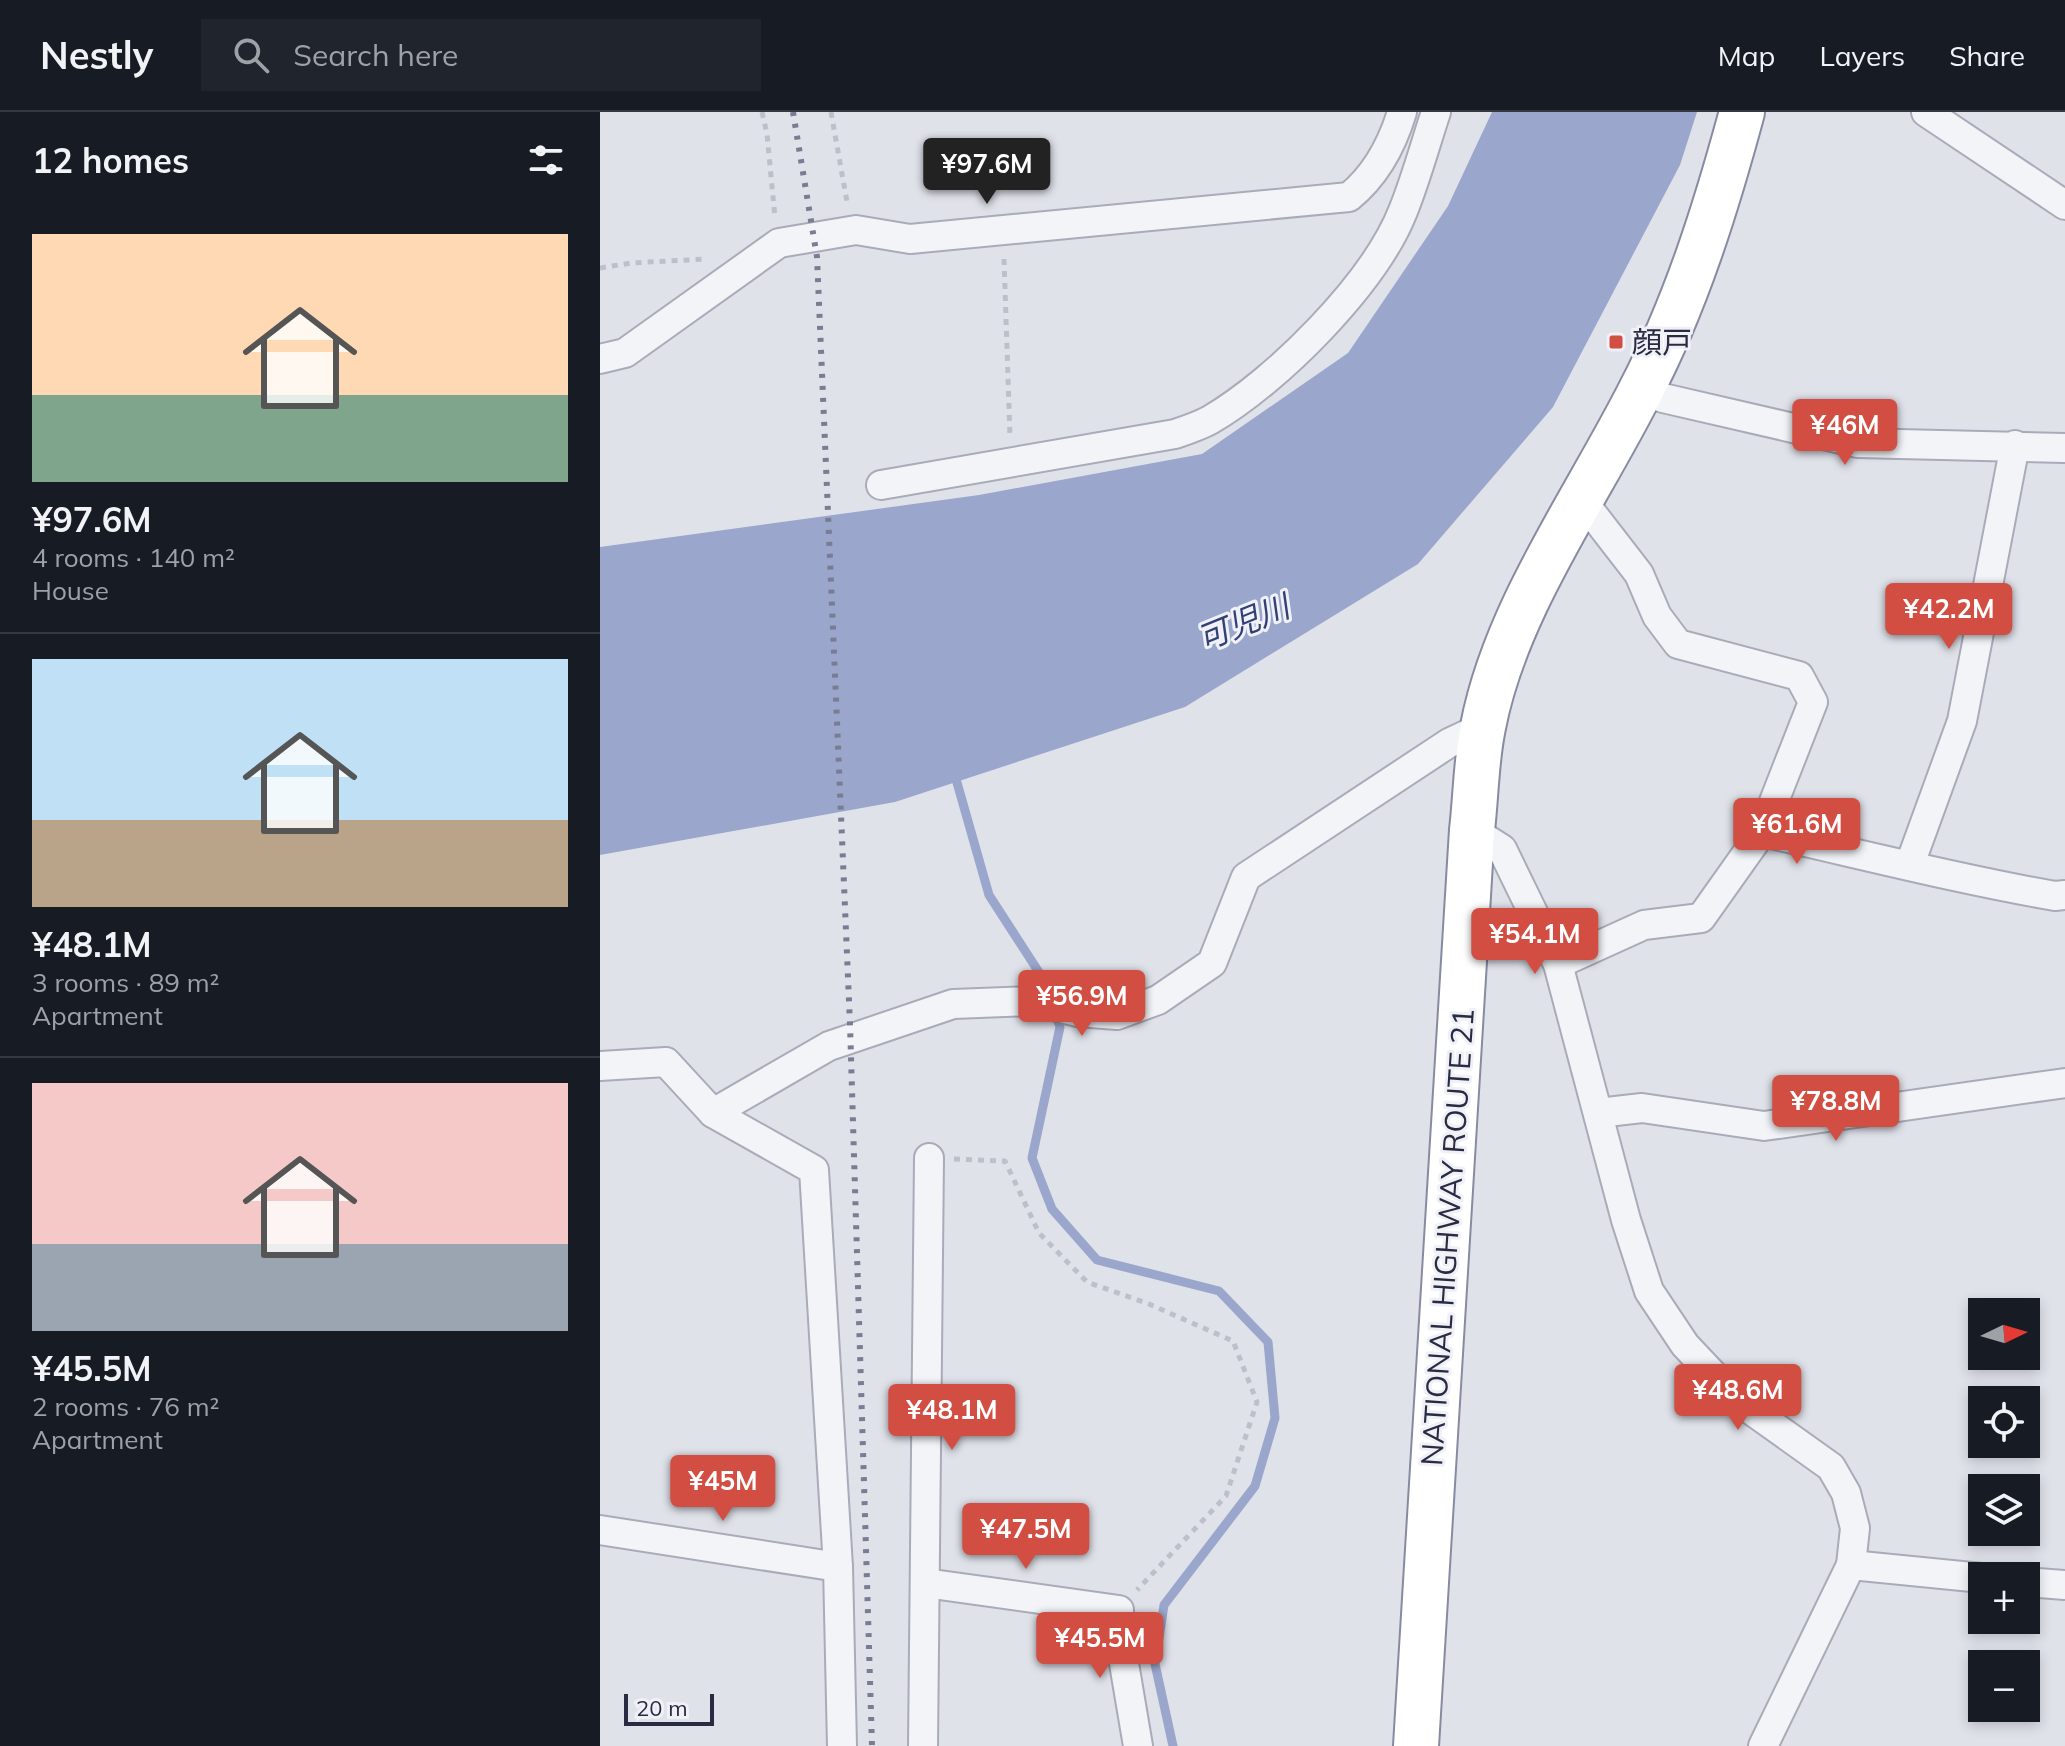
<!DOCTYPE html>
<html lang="en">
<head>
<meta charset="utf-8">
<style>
	body { margin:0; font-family:Mulish,"Noto Sans JP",sans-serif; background:#20242c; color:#f1f3f6; height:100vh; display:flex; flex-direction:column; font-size:30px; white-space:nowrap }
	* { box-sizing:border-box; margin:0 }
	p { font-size:26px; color:#9ea1a6 }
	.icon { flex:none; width:44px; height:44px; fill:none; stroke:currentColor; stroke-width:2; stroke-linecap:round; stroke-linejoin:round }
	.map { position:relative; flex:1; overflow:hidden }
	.details { display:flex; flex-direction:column; background:#171b24; width:600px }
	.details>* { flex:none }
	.needle { width:52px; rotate:85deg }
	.buttons { position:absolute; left:1368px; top:1186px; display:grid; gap:16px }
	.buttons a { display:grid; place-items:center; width:72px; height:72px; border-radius:0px; background:#171b24; box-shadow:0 4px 12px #0003; font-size:40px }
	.scale { position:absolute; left:24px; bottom:20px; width:90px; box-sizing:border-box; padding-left:8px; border:4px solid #282b42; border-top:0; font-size:22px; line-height:28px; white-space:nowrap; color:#282b42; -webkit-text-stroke:6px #f0f1f7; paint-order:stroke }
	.price { position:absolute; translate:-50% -68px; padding:0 18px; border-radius:8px; background:#d24e42; color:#fff; font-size:26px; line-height:52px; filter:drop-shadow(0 2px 4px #0008) }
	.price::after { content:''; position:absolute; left:50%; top:48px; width:24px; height:18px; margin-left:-12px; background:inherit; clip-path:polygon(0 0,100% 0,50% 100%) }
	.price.current { background:#222; color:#fff }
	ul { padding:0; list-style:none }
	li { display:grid; align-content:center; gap:16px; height:424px; padding:0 32px }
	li+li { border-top:2px solid #363941 }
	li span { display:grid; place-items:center; height:248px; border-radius:0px; color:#555 }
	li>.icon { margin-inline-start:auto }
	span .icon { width:144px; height:144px; fill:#fffc; stroke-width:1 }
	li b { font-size:34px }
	h2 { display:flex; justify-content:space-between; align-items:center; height:96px; padding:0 32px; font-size:34px }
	header { display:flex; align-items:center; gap:48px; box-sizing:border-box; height:112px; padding:0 40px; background:#171b24; border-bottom:2px solid #363941 }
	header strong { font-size:38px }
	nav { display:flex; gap:44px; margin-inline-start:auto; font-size:28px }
	.search { width:560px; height:72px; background:#20242c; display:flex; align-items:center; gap:20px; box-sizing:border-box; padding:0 28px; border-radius:0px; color:#9ea1a6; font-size:30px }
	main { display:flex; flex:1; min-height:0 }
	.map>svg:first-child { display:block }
</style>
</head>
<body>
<header>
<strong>Nestly</strong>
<div class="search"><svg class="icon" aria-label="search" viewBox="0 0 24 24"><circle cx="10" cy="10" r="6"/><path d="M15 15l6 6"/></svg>Search here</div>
<nav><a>Map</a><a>Layers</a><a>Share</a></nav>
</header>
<main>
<section class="details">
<h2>12 homes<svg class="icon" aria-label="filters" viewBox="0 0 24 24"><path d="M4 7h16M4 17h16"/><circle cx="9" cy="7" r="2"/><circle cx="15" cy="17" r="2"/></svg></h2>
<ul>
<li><span style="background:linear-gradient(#ffd9b3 65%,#7fa58c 0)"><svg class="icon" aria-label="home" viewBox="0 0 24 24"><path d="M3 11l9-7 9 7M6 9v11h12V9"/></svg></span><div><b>¥97.6M</b><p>4 rooms · 140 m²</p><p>House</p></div></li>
<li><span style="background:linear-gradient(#bfe0f5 65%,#b9a48a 0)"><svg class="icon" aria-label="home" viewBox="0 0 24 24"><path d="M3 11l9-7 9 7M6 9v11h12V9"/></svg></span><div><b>¥48.1M</b><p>3 rooms · 89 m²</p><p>Apartment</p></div></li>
<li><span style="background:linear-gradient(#f6c9c9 65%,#9aa5b1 0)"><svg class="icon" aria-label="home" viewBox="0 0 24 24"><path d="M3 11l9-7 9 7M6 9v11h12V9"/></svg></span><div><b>¥45.5M</b><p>2 rooms · 76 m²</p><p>Apartment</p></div></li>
</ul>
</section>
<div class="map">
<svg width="1465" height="1634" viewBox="0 0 1465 1634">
	<rect width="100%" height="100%" fill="#e0e2ea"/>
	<polygon fill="#9aa6cb" points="892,0 1097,0 1080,53 953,295 818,452 585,595 295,690 0,743 0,435 379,383 602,342 748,241 848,94"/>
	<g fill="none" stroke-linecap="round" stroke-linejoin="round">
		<g stroke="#9aa6cb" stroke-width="9">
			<polyline points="354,660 389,783 442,865 450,887"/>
			<polyline points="455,901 460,915 432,1046 452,1097 497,1148 619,1179 668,1230 675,1306 655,1374 564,1493 555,1552 573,1634"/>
		</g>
		<defs>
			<g id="street">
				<polyline points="1326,0 1465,93"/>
				<path d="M0,247l25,-6 154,-110 77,-13 54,9 439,-42c27,-22 43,-52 53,-85"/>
				<polyline points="1041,278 1063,286 1258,331 1465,336"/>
				<path d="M281,373l294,-51c12,-4 24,-8 35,-14 67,-39 164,-136 193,-209 13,-32 22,-66 33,-99"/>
				<polyline points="981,387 1039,462 1057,504 1078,532 1199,564 1213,590 1162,720"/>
				<polyline points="872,718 902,737 958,852 1026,1108 1049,1179 1085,1233 1137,1288 1231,1355 1246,1381 1255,1416 1251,1453 1163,1634"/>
				<polyline points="1310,752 1362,609 1415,333"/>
				<path d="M958,852l86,-39 57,-7 61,-86c98,22 195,47 293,64l10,-1"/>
				<polyline points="0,954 66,950 113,1001 229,934 353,892 433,889 477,900 517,903 558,888 612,851 646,765 849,631 883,615"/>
				<polyline points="113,1001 214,1058 238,1455 242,1634"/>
				<polyline points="998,1001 1042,996 1164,1014 1465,971"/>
				<polyline points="0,1418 238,1455"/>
				<polyline points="1251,1453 1382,1466"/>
				<polyline points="1426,1470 1465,1473"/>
				<polyline points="325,1471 519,1498 519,1522 538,1634"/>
				<polyline points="323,1634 329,1046"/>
			</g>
			<path id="highway" d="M816,1634l56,-916c4,-34 4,-70 11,-103 22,-117 104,-230 157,-335 46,-88 76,-184 102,-280"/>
		</defs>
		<use href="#street" stroke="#a9abb8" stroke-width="32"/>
		<use href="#highway" stroke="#878ba1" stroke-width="48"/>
		<g stroke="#bec0c9" stroke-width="5" stroke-dasharray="6 6" stroke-linecap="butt">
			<polyline points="162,0 167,22 175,106"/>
			<polyline points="231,0 247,90"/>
			<polyline points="404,147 410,325"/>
			<polyline points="0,156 31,151 106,147"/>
			<polyline points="354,1047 405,1049 439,1121 487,1170 549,1192 633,1229 657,1290 626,1384 537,1478"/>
		</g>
		<use href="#street" stroke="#f3f4f8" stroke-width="28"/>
		<use href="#highway" stroke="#fff" stroke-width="44"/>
		<polyline stroke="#797d94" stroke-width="6" stroke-dasharray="4 8" stroke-linecap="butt" points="193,0 217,145 250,912 272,1634"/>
	</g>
	<rect fill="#d24e42" stroke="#f0f1f7" stroke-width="3" x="1008" y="222" width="16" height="16" rx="4"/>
	<g text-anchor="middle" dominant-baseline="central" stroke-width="6" stroke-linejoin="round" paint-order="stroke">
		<g font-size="30" fill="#282b42" stroke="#f0f1f7" text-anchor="start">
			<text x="1032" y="230">顔戸</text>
		</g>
		<g font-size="30" fill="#282b42" stroke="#f0f1f7">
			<text transform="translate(847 1125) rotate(-86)">NATIONAL HIGHWAY ROUTE 21</text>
		</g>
		<g font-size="32" font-style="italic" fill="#314077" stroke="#f0f1f7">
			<text transform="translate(643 510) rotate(-22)">可児川</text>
		</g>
	</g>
</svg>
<div class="buttons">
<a><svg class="needle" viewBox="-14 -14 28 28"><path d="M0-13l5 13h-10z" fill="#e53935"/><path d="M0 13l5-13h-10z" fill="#9ea1a6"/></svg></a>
<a><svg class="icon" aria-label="locate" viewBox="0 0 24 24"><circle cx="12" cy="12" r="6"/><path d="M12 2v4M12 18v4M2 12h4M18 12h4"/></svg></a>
<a><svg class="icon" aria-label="layers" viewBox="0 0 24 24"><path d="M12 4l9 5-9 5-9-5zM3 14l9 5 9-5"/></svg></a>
<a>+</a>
<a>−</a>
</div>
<div class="scale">20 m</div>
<b class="price current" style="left:387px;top:94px">¥97.6M</b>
<b class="price" style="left:1245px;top:355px">¥46M</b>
<b class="price" style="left:1349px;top:539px">¥42.2M</b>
<b class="price" style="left:1197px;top:754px">¥61.6M</b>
<b class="price" style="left:935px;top:864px">¥54.1M</b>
<b class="price" style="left:482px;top:926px">¥56.9M</b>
<b class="price" style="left:1236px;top:1031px">¥78.8M</b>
<b class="price" style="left:1138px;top:1320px">¥48.6M</b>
<b class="price" style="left:352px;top:1340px">¥48.1M</b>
<b class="price" style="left:123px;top:1411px">¥45M</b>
<b class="price" style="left:426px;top:1459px">¥47.5M</b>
<b class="price" style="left:500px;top:1568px">¥45.5M</b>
</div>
</main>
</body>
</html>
